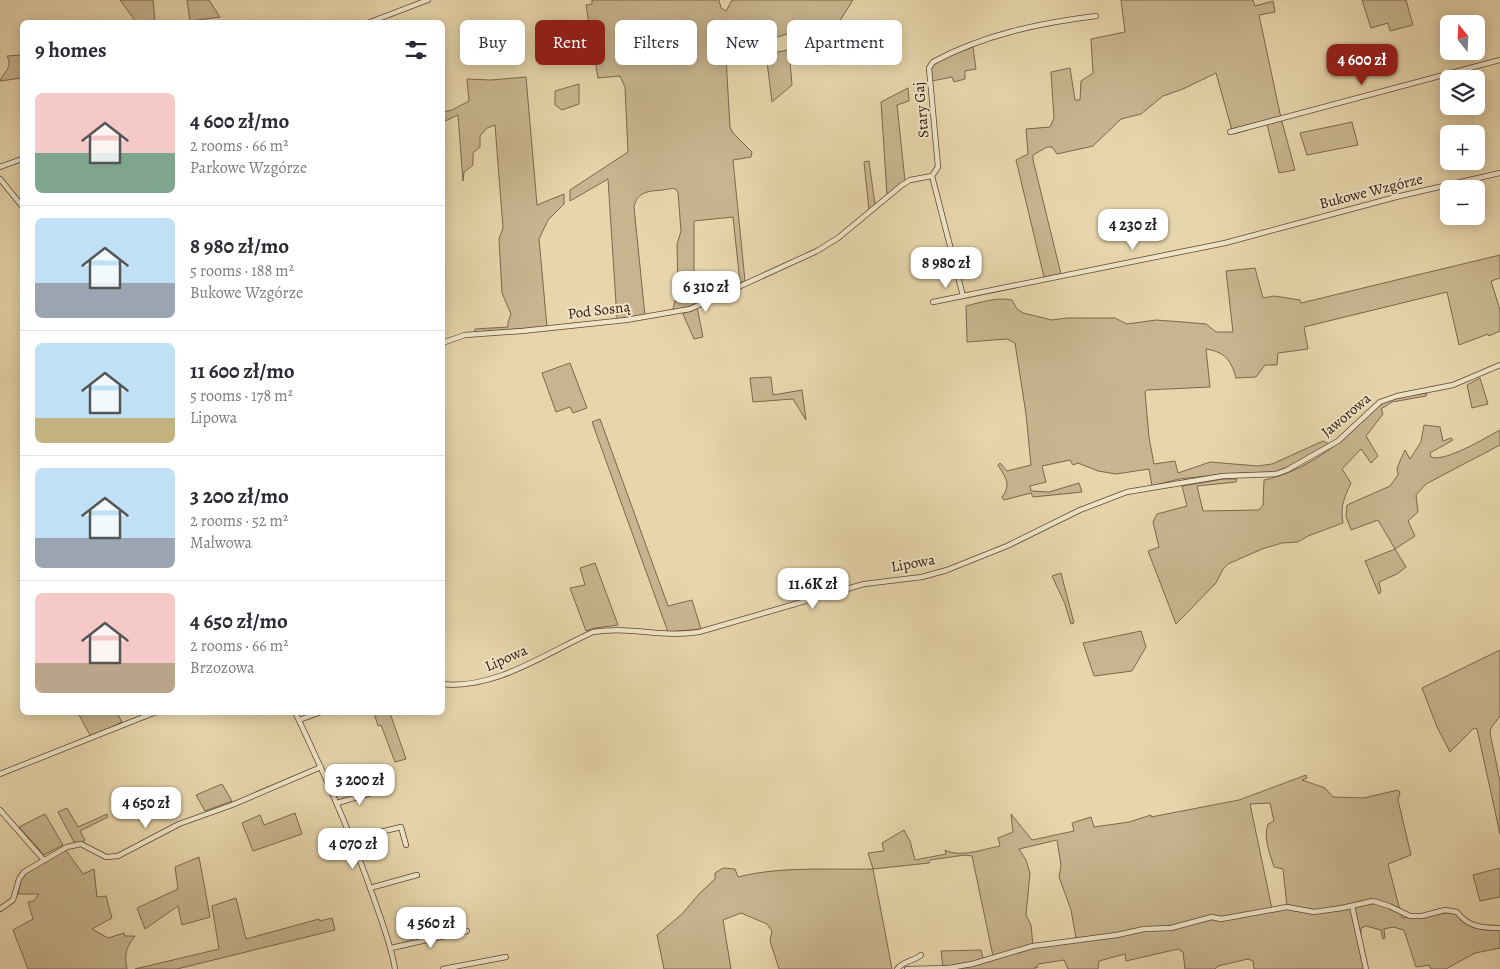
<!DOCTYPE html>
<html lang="en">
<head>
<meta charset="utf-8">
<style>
	body { margin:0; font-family:Alegreya,serif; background:#f7f7f7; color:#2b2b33; height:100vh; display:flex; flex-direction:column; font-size:19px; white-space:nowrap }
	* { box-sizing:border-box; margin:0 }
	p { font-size:16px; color:#7c7c81 }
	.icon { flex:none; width:28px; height:28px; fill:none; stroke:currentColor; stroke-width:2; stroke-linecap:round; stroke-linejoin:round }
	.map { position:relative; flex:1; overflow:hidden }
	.sheet { position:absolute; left:20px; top:20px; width:425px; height:695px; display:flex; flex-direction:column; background:#fff; border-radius:8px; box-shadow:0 2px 12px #0003 }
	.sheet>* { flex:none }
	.hud { position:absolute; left:460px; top:20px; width:475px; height:45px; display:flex; gap:10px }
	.needle { width:32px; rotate:342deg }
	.tools { position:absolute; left:1440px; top:15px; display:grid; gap:10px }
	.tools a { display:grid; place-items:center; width:45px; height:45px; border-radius:8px; background:#fff; box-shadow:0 2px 12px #0003; font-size:25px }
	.price { position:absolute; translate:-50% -42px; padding:0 11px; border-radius:10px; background:#fff; color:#222; font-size:16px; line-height:32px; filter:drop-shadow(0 1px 2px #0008) }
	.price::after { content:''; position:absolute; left:50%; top:30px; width:15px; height:11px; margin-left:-8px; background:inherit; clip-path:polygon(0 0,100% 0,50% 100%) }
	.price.selected { background:#8f2418; color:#fff }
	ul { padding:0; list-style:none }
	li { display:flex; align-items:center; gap:15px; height:125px; padding:0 15px }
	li+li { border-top:1px solid #e1e1e2 }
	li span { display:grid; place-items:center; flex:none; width:140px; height:100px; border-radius:8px; color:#555 }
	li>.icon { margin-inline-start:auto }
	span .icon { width:60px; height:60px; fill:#fffc; stroke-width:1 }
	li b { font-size:21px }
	h2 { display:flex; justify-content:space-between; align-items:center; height:60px; padding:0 15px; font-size:21px }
	.pill { padding:0 18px; border-radius:8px; background:#fff; box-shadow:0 2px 12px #0003; font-size:18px; line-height:45px }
	.pill.selected { background:#8f2418; color:#fff }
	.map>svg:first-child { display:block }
</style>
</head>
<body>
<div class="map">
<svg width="1500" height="969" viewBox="0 0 1500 969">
	<rect width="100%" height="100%" fill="#e7d5ab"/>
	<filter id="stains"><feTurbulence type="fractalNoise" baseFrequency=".004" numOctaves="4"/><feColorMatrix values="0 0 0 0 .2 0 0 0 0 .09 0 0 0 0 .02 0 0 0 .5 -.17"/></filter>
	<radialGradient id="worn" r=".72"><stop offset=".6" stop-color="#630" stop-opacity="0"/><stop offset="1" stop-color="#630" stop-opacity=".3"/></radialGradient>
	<g fill="#c8b590" stroke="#7c664d" fill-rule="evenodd">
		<polygon points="120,0 153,0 155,22 136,22"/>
		<polygon points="187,0 209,0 220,17 190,21"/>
		<path d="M592,0h127l2,8 5,3 6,-11h121l-14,22 -8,-1 -74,22 -31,15 4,69 3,6 19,19 -1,5 -18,3 12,121 -5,2 -7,-66 -39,4v85l-22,6 6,-21 -1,-47 4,-13 -3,-38 -2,-4c-5,-1 -8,0 -13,1 -13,1 -26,1 -29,17l11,109 -28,3 -9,-140 -38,22v-11l58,-38 -3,-65 -5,-11 -22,2 -12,-73 6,-1z"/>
		<polygon points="1121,0 1253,0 1255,6 1273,1 1275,12 1259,15 1281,118 1295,170 1279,173 1267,124 1233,134 1216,73 1183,89 1163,96 1141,114 1121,119 1093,146 1057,154 1052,147 1047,147 1033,155 1033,160 1061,274 1044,277 1016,160 1028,154 1026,129 1050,127 1054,118 1051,72 1070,68 1075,100 1080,100 1081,81 1093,73 1091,39 1125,32"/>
		<polygon points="1362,0 1406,0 1413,25 1390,31 1388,23 1371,28"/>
		<polygon points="973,47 976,69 965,71 965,79 954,82 952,77 932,81 931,67 938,60"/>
		<polygon points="789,50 792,85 772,102 766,54"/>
		<path d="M22,55v23l-22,3c4,-10 13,-13 7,-25z"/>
		<polygon points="526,77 537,205 564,194 564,204 548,220 539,239 547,327 475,332 475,329 508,327 508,322 511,314 502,293 499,239 503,228 495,125 487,128 480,136 480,147 473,153 473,165 464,172 463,181 458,115 443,122 443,112 452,110 469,101 467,79 491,80"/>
		<polygon points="579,84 579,104 562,110 555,105 555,91"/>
		<polygon points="908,88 909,101 897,105 905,181 887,195 881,102"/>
		<polygon points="1352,122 1358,145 1307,155 1300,133"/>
		<polygon points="869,161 875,205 869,210 864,162"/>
		<path d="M1500,255v23l-9,3 9,29v21l-11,5 -1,-2 -29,11 -12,-53 -143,35 4,22 -30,4 -1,12h-12l-9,12 -20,1c-5,-18 -11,-26 -30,-29l4,38 -63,3 -2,2 4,45 5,27 21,-3 3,12 32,-11 48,4 14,-2 51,-23 8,4 -37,20 -20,7 -49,2 -46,5 -27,7 -3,-17 -33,5 -18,-3 -20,-8 -5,2 -3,-5 -28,6 4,16 -16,4 1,5 18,1 30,-9 3,9 -49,5 -2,-4 -27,7 -2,-3c10,-13 3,-20 -4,-32l2,-2 7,8 24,-6 -5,-51 -11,-71 -8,-4 -40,3 -1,-36c16,-4 30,-9 46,-6l5,9 6,4 29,7 15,-2h48l12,6 29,-4 27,2 23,2 10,8h17l-7,-61 29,-3 8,30 11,-2 26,4 1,3z"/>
		<polygon points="697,307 703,337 694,339 683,314"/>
		<polygon points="570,363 587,408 573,413 570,407 556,412 542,373"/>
		<polygon points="771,377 773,395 802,390 806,420 793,399 753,402 750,378"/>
		<polygon points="1480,378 1488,404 1472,408 1467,385"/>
		<path d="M1427,393l-1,3 -34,6 -11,7 2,5 -17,22 12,20 -7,7 -10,-14 -19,20 9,14c-7,15 -11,24 -8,40l-35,13 -10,6 -16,1 -20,6 -34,15 -5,5 -7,14 -40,41 -28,-73 11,-4 -6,-25 4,-8 30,-8 -5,-20 41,-7h14l-1,3 -39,4 6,25 56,-1 4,-5 1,-25c33,-7 62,-26 87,-48 11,-10 23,-26 38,-31 11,-5 26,-6 38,-8z"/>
		<polygon points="600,419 668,606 692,600 701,629 668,632 592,422"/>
		<path d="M1424,425l16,2 3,14 8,-3 2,2 -23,13 1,4c13,6 56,-20 69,-27v15l-74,39 -10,11 2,17 -10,9 7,15 -20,13 11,18 -9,7 -18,8 2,10 -2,2 -14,-33 30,-12 -17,-29 -27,10 -5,-14 1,-11 43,-19 8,-11 -1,-7 8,-18 5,9 11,-17z"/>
		<polygon points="595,563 618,625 595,628 586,631 570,588 585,585 580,568"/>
		<polygon points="1061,573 1074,623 1071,624 1065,604 1052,576"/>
		<polygon points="1141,631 1146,647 1132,671 1094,676 1083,643"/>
		<polygon points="1500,650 1500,716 1491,728 1490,733 1500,781 1500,834 1477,729 1474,728 1450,752 1437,727 1422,688"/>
		<polygon points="78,713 117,713 122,722 91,737"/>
		<polygon points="374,713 390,713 406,759 395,762 381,725 378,726"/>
		<path d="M1306,775l1,3 -5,2 23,8 8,9 31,1 34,-8 2,2 -2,8 13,55 -23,9 14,54 53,-6c12,17 26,17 45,17v19l-25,5 -29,16h-15l-2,-4 -13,2 -12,-37 -11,-3 -9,2 1,9 -2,1 -2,-9 -15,-4 -5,2v7l-2,2 6,32h-111l-1,-8 -5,-2 -30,7 -3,3h-30l-2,-17 -5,-3 -52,12 -1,-7 -26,7 -1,8h-30l-4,-9 -26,4 -1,4 -2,-1v2h-114l22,-2 -2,-16 40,-1 2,8 10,-2 -21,-100 -7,-1 -35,5 -1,3 -56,6 19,100h-113l-9,-28 2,-10 -5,-7 -26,-11 -18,7 8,49h-67l-7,-34 25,-21 17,-20 16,-15v-6l8,-5 12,1 3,8c43,-11 90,-7 135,-8l-5,-16 16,-2 -2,-8 22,-13 6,11 5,19 31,-6 -1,-4c15,8 39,-1 55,-4l-2,-8 15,-6 -2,-18 21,26 42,-9 -2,-8 19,-6 3,10 35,-5 22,-7v2l88,-17zM1270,803l4,18 -6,3c-5,14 2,30 6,43l9,2 4,37 -15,3 -22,-105zM1057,840l4,25 -2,12 12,33 5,28 -43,8 -2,-21 -5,-10 4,-42 -4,-13 -7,-11z"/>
		<polygon points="222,784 232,801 205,811 196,795"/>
		<polygon points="67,808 78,827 107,814 108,817 80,831 85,840 82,843 74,842 58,812"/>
		<polygon points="295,813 302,834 253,851 242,823 260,815 264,825"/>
		<polygon points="45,814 63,845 44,855 19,827"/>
		<path d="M66,850l17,24 11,-5 3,28 9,-1 6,22 -20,11 16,9 16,-5 1,3h10c-9,11 -11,19 -8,33h-99l-15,-39 20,-11 -5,-17 6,-1 5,-7h-21l3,-15 6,-6 11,-9z"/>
		<polygon points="199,857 210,917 182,925 178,906 145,929 137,908 178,889 175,867"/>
		<polygon points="1500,868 1500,897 1480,901 1473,875"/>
		<polygon points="236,898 246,939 319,919 320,921 332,918 335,930 177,969 135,969 219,949 212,906"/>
	</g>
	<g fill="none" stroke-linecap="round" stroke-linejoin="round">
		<defs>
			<g id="minor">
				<polyline points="370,22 428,0"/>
				<polyline points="1230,132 1500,60"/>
				<polyline points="0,167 22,159"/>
				<path d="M932,176l6,-9 -9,-99 4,-6c50,-27 106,-39 163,-46"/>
				<polyline points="932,176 963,296"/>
				<polyline points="0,179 22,206"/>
				<polyline points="933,302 1225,243 1396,197 1500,173"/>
				<polyline points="442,343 465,335 522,331 626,320 690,309 817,251 838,238 902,185 910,180 932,176"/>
				<path d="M442,684c53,6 104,-31 151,-52 35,-6 71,6 106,0l165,-48 58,-7 25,-7 60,-24 73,-36 47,-18 96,-16 53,-2 11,-4 51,-29 42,-39 17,-6 56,-11 47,-20"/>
				<path d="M295,712c29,61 56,121 78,184 8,24 18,48 22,73"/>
				<polyline points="299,720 321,712"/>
				<polyline points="0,774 156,712"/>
				<polyline points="337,803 378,791"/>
				<polyline points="0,810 43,859"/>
				<polyline points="351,839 401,827 406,845"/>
				<polyline points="370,888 417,875"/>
				<polyline points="1352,906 1366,969"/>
				<polyline points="0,909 13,900 19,879 24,872 67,847 81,844 106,857 118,856 179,824 232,805 321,767"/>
				<polyline points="391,948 467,931"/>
				<polyline points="443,969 506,957"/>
				<path d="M897,969c6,-8 17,-8 24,-14"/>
				<path d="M907,969l42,-1 23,-4 61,-18 84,-11 27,-6 27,-1 41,-11 9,2 66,-12 27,5 28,-4 31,-7 16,5 21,10h12l23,-6 12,2c11,15 25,16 43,16"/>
			</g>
		</defs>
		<use href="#minor" stroke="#5e4632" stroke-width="6"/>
		<use href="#minor" stroke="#efe4c8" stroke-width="4.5"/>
	</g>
	<g text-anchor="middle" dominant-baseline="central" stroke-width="4" stroke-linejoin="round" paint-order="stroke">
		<g font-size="15" fill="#31170a" stroke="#efe4c8">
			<text transform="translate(921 110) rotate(-95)">Stary Gaj</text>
			<text transform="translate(1371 191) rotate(-14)">Bukowe Wzgórze</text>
			<text transform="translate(599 310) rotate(-7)">Pod Sosną</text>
			<text transform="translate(1346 415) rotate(-40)">Jaworowa</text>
			<text transform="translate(913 563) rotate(-10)">Lipowa</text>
			<text transform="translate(506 658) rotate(-24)">Lipowa</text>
		</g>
	</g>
	<rect width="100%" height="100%" filter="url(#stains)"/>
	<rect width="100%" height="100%" fill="url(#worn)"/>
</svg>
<div class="tools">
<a><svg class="needle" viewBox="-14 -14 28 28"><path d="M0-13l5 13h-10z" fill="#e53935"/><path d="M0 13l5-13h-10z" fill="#7c7c81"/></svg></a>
<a><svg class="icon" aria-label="layers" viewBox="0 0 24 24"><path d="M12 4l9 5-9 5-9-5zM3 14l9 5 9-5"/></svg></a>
<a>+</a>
<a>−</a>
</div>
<b class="price selected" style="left:1362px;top:86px">4 600 zł</b>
<b class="price" style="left:1133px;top:251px">4 230 zł</b>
<b class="price" style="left:946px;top:289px">8 980 zł</b>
<b class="price" style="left:706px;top:313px">6 310 zł</b>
<b class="price" style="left:813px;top:610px">11.6K zł</b>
<b class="price" style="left:360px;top:806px">3 200 zł</b>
<b class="price" style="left:146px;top:829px">4 650 zł</b>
<b class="price" style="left:353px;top:870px">4 070 zł</b>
<b class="price" style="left:431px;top:949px">4 560 zł</b>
<div class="hud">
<a class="pill">Buy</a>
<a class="pill selected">Rent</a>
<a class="pill">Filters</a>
<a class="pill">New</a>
<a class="pill">Apartment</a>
</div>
<section class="sheet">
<h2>9 homes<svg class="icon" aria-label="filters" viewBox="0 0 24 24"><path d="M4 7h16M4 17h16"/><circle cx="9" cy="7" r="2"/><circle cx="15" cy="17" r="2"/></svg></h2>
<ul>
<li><span style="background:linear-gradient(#f6c9c9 60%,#7fa58c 0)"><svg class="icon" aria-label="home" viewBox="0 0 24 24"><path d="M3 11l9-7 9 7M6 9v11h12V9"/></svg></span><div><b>4 600 zł/mo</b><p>2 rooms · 66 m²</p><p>Parkowe Wzgórze</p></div></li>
<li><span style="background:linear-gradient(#bfe0f5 65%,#9aa5b1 0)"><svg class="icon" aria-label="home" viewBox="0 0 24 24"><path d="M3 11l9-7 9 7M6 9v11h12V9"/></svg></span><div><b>8 980 zł/mo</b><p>5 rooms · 188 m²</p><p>Bukowe Wzgórze</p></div></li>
<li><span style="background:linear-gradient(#bfe0f5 75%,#c2b280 0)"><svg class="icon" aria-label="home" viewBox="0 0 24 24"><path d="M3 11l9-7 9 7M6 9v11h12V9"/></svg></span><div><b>11 600 zł/mo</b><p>5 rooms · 178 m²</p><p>Lipowa</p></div></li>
<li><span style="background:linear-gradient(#bfe0f5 70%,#9aa5b1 0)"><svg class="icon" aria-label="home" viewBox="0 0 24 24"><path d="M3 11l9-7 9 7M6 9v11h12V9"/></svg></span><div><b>3 200 zł/mo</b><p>2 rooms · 52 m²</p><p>Malwowa</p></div></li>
<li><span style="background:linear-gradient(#f6c9c9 70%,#b9a48a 0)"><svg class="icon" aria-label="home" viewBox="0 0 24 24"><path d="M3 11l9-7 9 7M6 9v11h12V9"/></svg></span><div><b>4 650 zł/mo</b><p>2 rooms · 66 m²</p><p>Brzozowa</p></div></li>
</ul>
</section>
</div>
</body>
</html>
